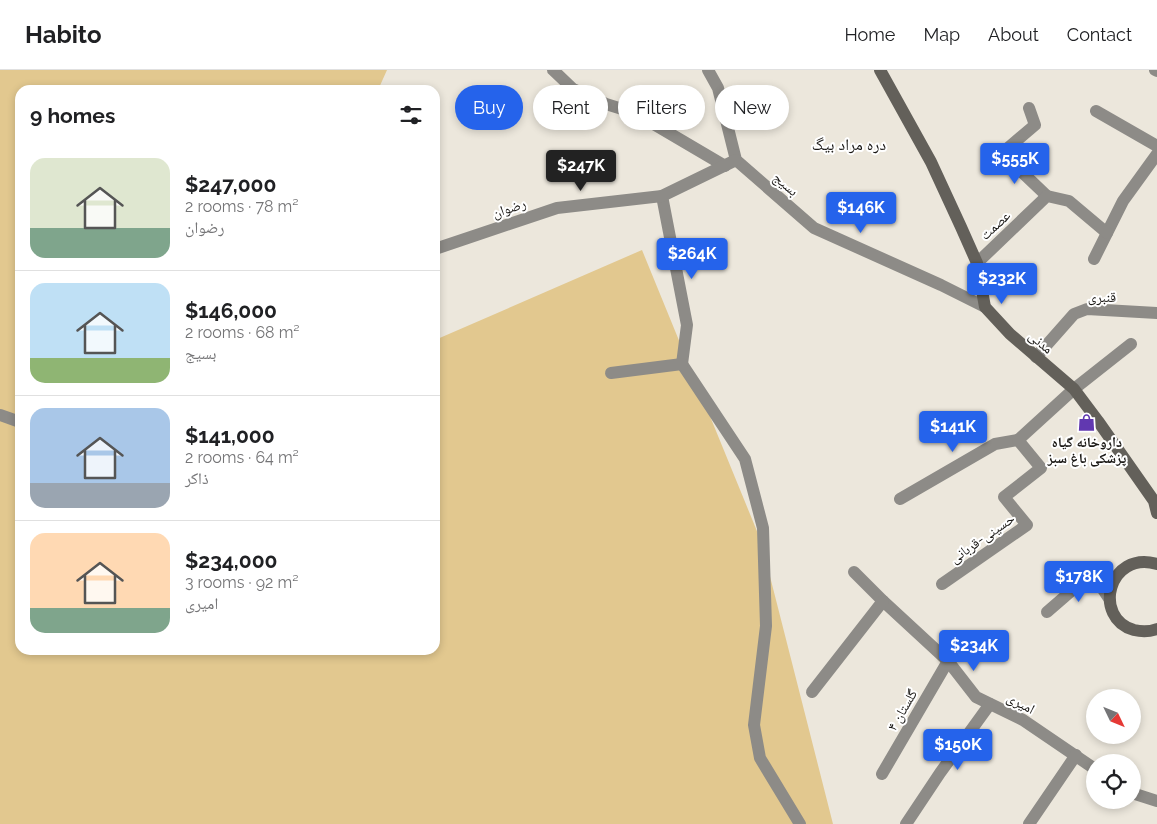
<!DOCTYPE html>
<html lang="en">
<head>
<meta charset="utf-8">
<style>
	body { margin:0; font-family:Raleway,"Noto Naskh Arabic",sans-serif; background:#f2f2f2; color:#202124; height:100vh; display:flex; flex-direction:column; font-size:19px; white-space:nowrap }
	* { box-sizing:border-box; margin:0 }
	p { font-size:16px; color:#757577 }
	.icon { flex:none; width:28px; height:28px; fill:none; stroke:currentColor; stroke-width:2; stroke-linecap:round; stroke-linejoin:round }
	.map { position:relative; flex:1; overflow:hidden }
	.drawer { position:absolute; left:15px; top:15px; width:425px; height:570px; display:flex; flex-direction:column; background:#fff; border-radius:15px; box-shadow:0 2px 8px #0003 }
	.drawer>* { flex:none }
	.hud { position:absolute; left:455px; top:15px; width:475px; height:45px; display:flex; gap:10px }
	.needle { width:32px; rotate:133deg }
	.buttons { position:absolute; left:1086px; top:619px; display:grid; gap:10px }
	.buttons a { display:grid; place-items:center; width:55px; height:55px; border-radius:50%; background:#fff; box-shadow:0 2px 8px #0003; font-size:25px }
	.price { position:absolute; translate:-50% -42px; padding:0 11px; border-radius:5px; background:#2563eb; color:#fff; font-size:16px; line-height:32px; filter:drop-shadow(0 1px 2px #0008) }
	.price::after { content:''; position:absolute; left:50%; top:30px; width:15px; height:11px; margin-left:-8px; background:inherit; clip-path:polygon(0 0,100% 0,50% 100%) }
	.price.on { background:#222; color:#fff }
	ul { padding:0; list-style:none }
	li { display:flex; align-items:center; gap:15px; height:125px; padding:0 15px }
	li+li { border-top:1px solid #e0e0e0 }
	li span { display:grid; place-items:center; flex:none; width:140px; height:100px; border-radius:15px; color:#555 }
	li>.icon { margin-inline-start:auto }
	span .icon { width:60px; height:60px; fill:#fffc; stroke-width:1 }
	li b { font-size:21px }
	h2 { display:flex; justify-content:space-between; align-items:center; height:60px; padding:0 15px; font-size:21px }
	.chip { padding:0 18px; border-radius:22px; background:#fff; box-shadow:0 2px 8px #0003; font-size:18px; line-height:45px }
	.chip.on { background:#2563eb; color:#fff }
	header { display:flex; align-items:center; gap:30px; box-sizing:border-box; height:70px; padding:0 25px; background:#fff; border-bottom:1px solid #e0e0e0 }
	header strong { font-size:24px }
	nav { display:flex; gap:28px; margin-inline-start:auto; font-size:18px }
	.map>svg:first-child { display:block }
</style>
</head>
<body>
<header>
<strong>Habito</strong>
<nav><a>Home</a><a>Map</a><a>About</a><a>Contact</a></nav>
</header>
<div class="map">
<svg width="1157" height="754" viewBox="0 0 1157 754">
	<rect width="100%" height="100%" fill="#ece7dc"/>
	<polygon fill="#e2c88f" points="0,0 387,0 378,20 20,20 20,580 435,580 435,270 642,180 761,471 833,754 0,754"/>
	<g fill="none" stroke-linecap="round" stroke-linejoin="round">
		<g stroke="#8d8b87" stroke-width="12">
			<polyline points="553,0 573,19 606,34 635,43 725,96"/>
			<polyline points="708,0 718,18 736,90 814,158 941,215 985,237"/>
			<polyline points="1155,0 1157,1"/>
			<polyline points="1029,38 1035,55 1002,83 1047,126"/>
			<polyline points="1096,41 1157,76"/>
			<polyline points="662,126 687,255 682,294"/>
			<polyline points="435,179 557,138 662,126 736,90"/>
			<polyline points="1094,189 1123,131 1157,84"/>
			<polyline points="977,193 1047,126 1069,131 1107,163"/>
			<polyline points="1036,287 1074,244 1087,239 1157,243"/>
			<polyline points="682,294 745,389 763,458 766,556 754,655 760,688 800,754"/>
			<polyline points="611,303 682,294"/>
			<polyline points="0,345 20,352"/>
			<polyline points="900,429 995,374 1018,370"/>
			<polyline points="854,502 883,531 948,591 976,627 1023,650 1095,699"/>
			<polyline points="942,514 1027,455 1004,427 1041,398 1018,370 1074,319 1131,274"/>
			<polyline points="1047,542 1092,503 1110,530"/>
			<polyline points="812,622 883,531"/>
			<polyline points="882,704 948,591"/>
			<polyline points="1132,723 1157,731"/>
			<polyline points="906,754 940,703 990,634"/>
			<polyline points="1029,754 1076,685"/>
		</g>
		<g stroke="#63605a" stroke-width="12">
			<polyline points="880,0 931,92 961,157 977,193 985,237 1010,264 1074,319 1098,351 1154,431 1157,443"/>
			<path d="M1157,494c-49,-14 -65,54 -23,66 8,2 15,2 23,-1"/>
		</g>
	</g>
	<defs>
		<symbol id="shop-bare" viewBox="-9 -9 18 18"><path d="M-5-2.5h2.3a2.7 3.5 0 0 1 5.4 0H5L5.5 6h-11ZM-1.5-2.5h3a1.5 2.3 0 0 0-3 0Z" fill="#6138b0" stroke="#fff" stroke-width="2.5" paint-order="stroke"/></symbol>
	</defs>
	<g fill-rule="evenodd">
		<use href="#shop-bare" x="1074" y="340" width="25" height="25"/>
	</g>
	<g text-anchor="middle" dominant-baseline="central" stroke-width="4" stroke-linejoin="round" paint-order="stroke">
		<g font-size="14" fill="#191714" stroke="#fff">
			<text transform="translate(786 114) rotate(41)">بسیج</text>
			<text transform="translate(509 138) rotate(-18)">رضوان</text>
			<text transform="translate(995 155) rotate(-43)">عصمت</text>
			<text x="1102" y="227">قنبری</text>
			<text transform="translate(1041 272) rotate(41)">مدنی</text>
			<text transform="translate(982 468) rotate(-35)">حسینی-قربانی</text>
			<text transform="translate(1021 633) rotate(28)">امیری</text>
			<text transform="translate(902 640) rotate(-60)">گلستان ۴</text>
		</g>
		<g font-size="14" font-weight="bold" fill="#191714" stroke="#fff">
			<text x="1087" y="372">داروخانه گیاه<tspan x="1087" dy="16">پزشکی باغ سبز</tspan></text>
		</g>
		<g font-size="16" fill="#191714" stroke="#fff">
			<text x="849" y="74">دره مراد بیگ</text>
		</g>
	</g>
</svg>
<div class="buttons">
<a><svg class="needle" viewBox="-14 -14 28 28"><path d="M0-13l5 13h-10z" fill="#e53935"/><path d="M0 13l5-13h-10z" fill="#757577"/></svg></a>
<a><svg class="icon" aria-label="locate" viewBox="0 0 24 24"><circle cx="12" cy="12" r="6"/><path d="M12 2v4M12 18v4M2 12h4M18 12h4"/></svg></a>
</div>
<b class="price" style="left:1015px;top:115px">$555K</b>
<b class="price on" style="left:581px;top:122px">$247K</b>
<b class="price" style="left:861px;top:164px">$146K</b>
<b class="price" style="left:692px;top:210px">$264K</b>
<b class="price" style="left:1002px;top:235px">$232K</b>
<b class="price" style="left:953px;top:383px">$141K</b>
<b class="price" style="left:1079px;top:533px">$178K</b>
<b class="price" style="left:974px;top:602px">$234K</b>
<b class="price" style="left:958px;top:701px">$150K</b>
<div class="hud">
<a class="chip on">Buy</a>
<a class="chip">Rent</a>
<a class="chip">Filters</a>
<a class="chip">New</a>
</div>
<section class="drawer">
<h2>9 homes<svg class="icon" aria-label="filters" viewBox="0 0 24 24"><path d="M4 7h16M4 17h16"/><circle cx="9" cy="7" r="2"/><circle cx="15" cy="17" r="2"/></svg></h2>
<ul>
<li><span style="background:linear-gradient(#dfe7d0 70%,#7fa58c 0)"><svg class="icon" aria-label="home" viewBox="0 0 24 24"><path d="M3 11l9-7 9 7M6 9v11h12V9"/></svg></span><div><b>$247,000</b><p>2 rooms · 78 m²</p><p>رضوان</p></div></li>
<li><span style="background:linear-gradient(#bfe0f5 75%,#8fb573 0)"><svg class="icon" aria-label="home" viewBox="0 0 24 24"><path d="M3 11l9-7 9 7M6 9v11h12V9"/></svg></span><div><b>$146,000</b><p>2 rooms · 68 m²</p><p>بسیج</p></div></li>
<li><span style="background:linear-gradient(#a9c7e8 75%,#9aa5b1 0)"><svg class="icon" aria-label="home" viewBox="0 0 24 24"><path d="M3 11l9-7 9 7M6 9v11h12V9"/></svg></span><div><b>$141,000</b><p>2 rooms · 64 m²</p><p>ذاکر</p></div></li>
<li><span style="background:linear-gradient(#ffd9b3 75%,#7fa58c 0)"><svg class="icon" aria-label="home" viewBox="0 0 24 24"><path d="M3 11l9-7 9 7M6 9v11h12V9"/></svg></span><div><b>$234,000</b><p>3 rooms · 92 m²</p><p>امیری</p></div></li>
</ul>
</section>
</div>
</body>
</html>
